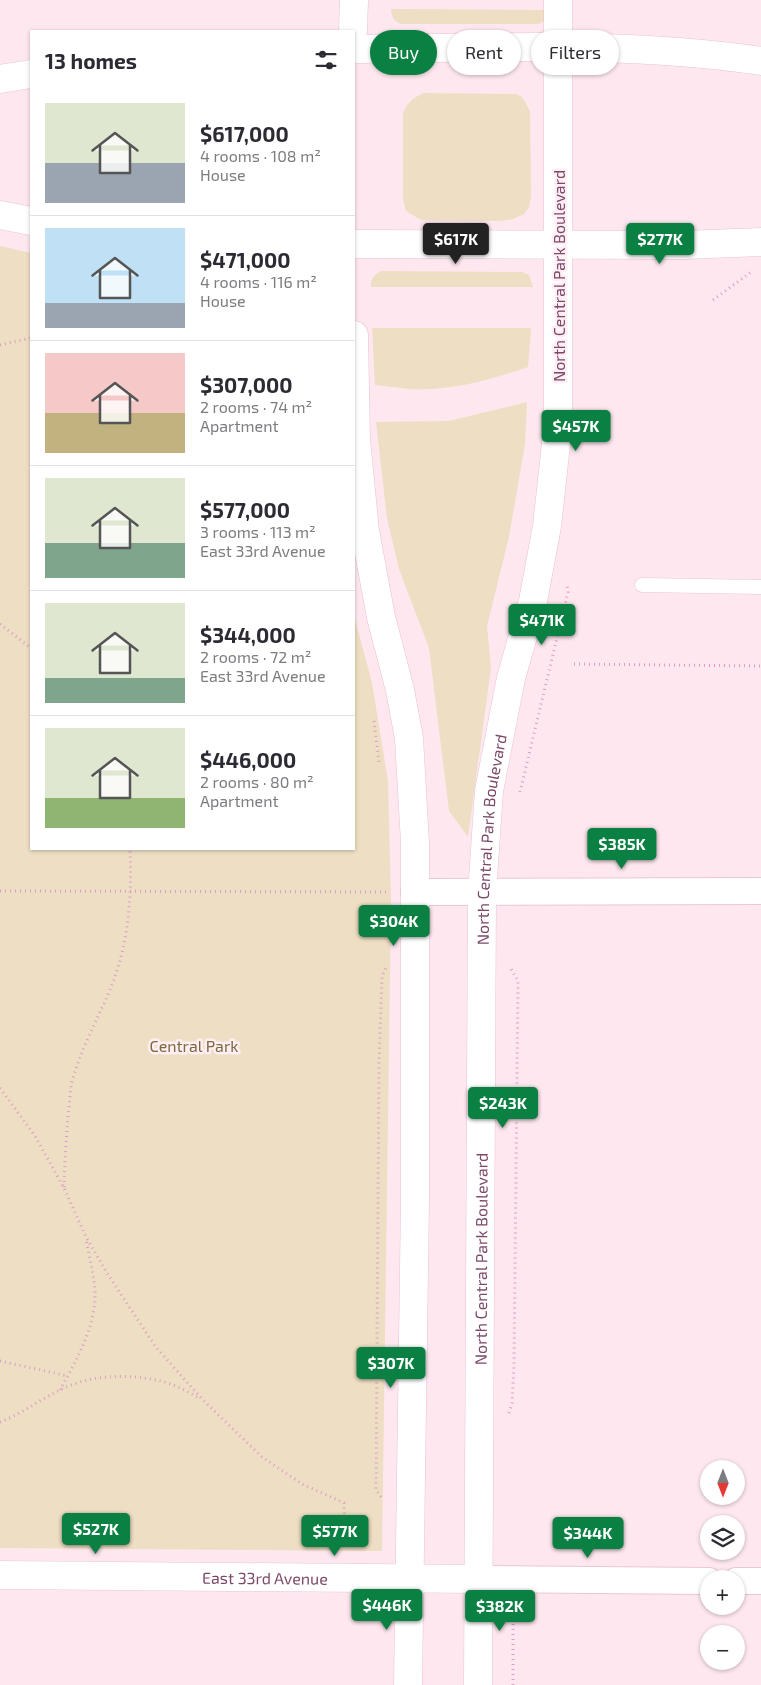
<!DOCTYPE html>
<html lang="en">
<head>
<meta charset="utf-8">
<style>
	body { margin:0; font-family:"Exo 2",sans-serif; background:#f2f2f3; color:#2b2b33; height:100vh; display:flex; flex-direction:column; font-size:19px; white-space:nowrap }
	* { box-sizing:border-box; margin:0 }
	p { font-size:16px; color:#7c7c81 }
	.icon { flex:none; width:28px; height:28px; fill:none; stroke:currentColor; stroke-width:2; stroke-linecap:round; stroke-linejoin:round }
	.map { position:relative; flex:1; overflow:hidden }
	.drawer { position:absolute; left:30px; top:30px; width:325px; height:820px; display:flex; flex-direction:column; background:#fff; border-radius:0px; box-shadow:0 1px 4px #0004 }
	.drawer>* { flex:none }
	.guide { position:absolute; left:370px; top:30px; width:315px; height:45px; display:flex; gap:10px }
	.needle { width:32px; rotate:180deg }
	.tools { position:absolute; left:700px; top:1460px; display:grid; gap:10px }
	.tools a { display:grid; place-items:center; width:45px; height:45px; border-radius:50%; background:#fff; box-shadow:0 1px 4px #0004; font-size:25px }
	.price { position:absolute; translate:-50% -42px; padding:0 11px; border-radius:5px; background:#0b8043; color:#fff; font-size:16px; line-height:32px; filter:drop-shadow(0 1px 2px #0008) }
	.price::after { content:''; position:absolute; left:50%; top:30px; width:15px; height:11px; margin-left:-8px; background:inherit; clip-path:polygon(0 0,100% 0,50% 100%) }
	.price.current { background:#222; color:#fff }
	ul { padding:0; list-style:none }
	li { display:flex; align-items:center; gap:15px; height:125px; padding:0 15px }
	li+li { border-top:1px solid #e1e1e2 }
	li span { display:grid; place-items:center; flex:none; width:140px; height:100px; border-radius:0px; color:#555 }
	li>.icon { margin-inline-start:auto }
	span .icon { width:60px; height:60px; fill:#fffc; stroke-width:1 }
	li b { font-size:21px }
	h2 { display:flex; justify-content:space-between; align-items:center; height:60px; padding:0 15px; font-size:21px }
	.chip { padding:0 18px; border-radius:22px; background:#fff; box-shadow:0 1px 4px #0004; font-size:18px; line-height:45px }
	.chip.current { background:#0b8043; color:#fff }
	.map>svg:first-child { display:block }
</style>
</head>
<body>
<div class="map">
<svg width="761" height="1685" viewBox="0 0 761 1685">
	<rect width="100%" height="100%" fill="#fee7ef"/>
	<g fill="#eedec3">
		<path d="M391,9l157,1 -3,11 -7,3h-136c-8,-2 -10,-6 -11,-15z"/>
		<path d="M424,93l92,1 6,3 8,14 1,86 -2,10 -5,7 -11,5 -13,2 -79,-1 -15,-9 -3,-12v-85c4,-12 10,-16 21,-21z"/>
		<polygon points="0,246 31,253 31,849 354,849 354,615 372,683 388,781 391,902 382,1551 0,1548"/>
		<path d="M381,271l141,1 7,3 4,12h-162c0,-9 3,-12 10,-16z"/>
		<path d="M372,328h159l-3,39c-38,13 -78,24 -118,22 -12,-1 -24,-3 -35,-4z"/>
		<polygon points="527,402 525,444 509,537 487,626 491,668 468,837 449,811 429,648 399,569 387,518 376,422 449,421"/>
	</g>
	<g fill="none" stroke-linecap="round" stroke-linejoin="round">
		<defs>
			<polyline id="service" points="642,585 761,587"/>
			<g id="minor">
				<polyline points="414,892 761,891"/>
				<polyline points="479,1579 709,1581"/>
				<polyline points="736,1581 761,1581"/>
			</g>
			<g id="tertiary">
				<path id="s1" d="M0,1575l479,4"/>
			</g>
			<g id="secondary">
				<polyline points="353,31 354,0"/>
				<path d="M354,49c135,-1 273,-8 407,12"/>
				<polyline points="0,79 31,74"/>
				<polyline points="0,215 31,221"/>
				<polyline points="354,244 685,245 761,242"/>
				<polyline points="354,335 356,440 365,531 381,617 400,690 409,738 415,843 415,1201 408,1685"/>
				<path id="s2" d="M478,1685l4,-792 7,-102 22,-113 22,-77 14,-75 11,-100v-426"/>
			</g>
		</defs>
		<use href="#service" stroke="#eac6d8" stroke-width="15"/>
		<use href="#minor" stroke="#eac6d8" stroke-width="28"/>
		<use href="#tertiary" stroke="#eac6d8" stroke-width="29"/>
		<use href="#secondary" stroke="#ecc0d7" stroke-width="29"/>
		<g stroke="#dc9ec3" stroke-width="3" stroke-dasharray="1 4" stroke-linecap="butt">
			<polyline points="713,300 751,272"/>
			<polyline points="0,345 31,338"/>
			<polyline points="0,624 31,648"/>
			<polyline points="574,664 761,666"/>
			<polyline points="374,721 379,762"/>
			<polyline points="520,792 568,592 567,584"/>
			<polyline points="0,891 387,892"/>
			<polyline points="0,1088 35,1136 64,1188 86,1237 107,1273 155,1346 202,1399 262,1457 302,1484 344,1503 345,1530"/>
			<path d="M64,1187c1,-26 2,-53 5,-79 1,-9 1,-18 3,-26 9,-34 26,-63 39,-95 18,-44 21,-92 19,-138"/>
			<polyline points="0,1361 68,1376"/>
			<path d="M60,1390c17,-31 37,-65 35,-101 -2,-17 -6,-34 -9,-50"/>
			<polyline points="509,1413 512,1403 514,1365 518,981 511,969"/>
			<path d="M0,1422c21,-8 38,-21 58,-31 33,-18 78,-18 113,-7 10,4 19,9 28,14"/>
			<polyline points="381,1497 376,1490 379,1062 382,976 386,968"/>
			<polyline points="513,1685 513,1606"/>
		</g>
		<use href="#service" stroke="#fff" stroke-width="14"/>
		<use href="#minor" stroke="#fff" stroke-width="26"/>
		<use href="#tertiary" stroke="#fff" stroke-width="28"/>
		<use href="#secondary" stroke="#fff" stroke-width="28"/>
	</g>
	<g text-anchor="middle" dominant-baseline="central" stroke-width="5" stroke-linejoin="round" paint-order="stroke">
		<g font-size="16" fill="#7b4868" stroke="#ffeff5">
			<text transform="translate(558 276) rotate(-90)">North Central Park Boulevard</text>
			<text stroke="none"><textPath href="#s2" startOffset="846">North Central Park Boulevard</textPath></text>
			<text stroke="none"><textPath href="#s2" startOffset="426">North Central Park Boulevard</textPath></text>
			<text stroke="none"><textPath href="#s1" startOffset="265">East 33rd Avenue</textPath></text>
		</g>
		<g font-size="16" fill="#7c6a3c" stroke="#ffeff5">
			<text x="194" y="1045">Central Park</text>
		</g>
	</g>
</svg>
<div class="tools">
<a><svg class="needle" viewBox="-14 -14 28 28"><path d="M0-13l5 13h-10z" fill="#e53935"/><path d="M0 13l5-13h-10z" fill="#7c7c81"/></svg></a>
<a><svg class="icon" aria-label="layers" viewBox="0 0 24 24"><path d="M12 4l9 5-9 5-9-5zM3 14l9 5 9-5"/></svg></a>
<a>+</a>
<a>−</a>
</div>
<b class="price current" style="left:456px;top:265px">$617K</b>
<b class="price" style="left:660px;top:265px">$277K</b>
<b class="price" style="left:576px;top:452px">$457K</b>
<b class="price" style="left:542px;top:646px">$471K</b>
<b class="price" style="left:622px;top:870px">$385K</b>
<b class="price" style="left:394px;top:947px">$304K</b>
<b class="price" style="left:503px;top:1129px">$243K</b>
<b class="price" style="left:391px;top:1389px">$307K</b>
<b class="price" style="left:96px;top:1555px">$527K</b>
<b class="price" style="left:335px;top:1557px">$577K</b>
<b class="price" style="left:588px;top:1559px">$344K</b>
<b class="price" style="left:387px;top:1631px">$446K</b>
<b class="price" style="left:500px;top:1632px">$382K</b>
<div class="guide">
<a class="chip current">Buy</a>
<a class="chip">Rent</a>
<a class="chip">Filters</a>
</div>
<section class="drawer">
<h2>13 homes<svg class="icon" aria-label="filters" viewBox="0 0 24 24"><path d="M4 7h16M4 17h16"/><circle cx="9" cy="7" r="2"/><circle cx="15" cy="17" r="2"/></svg></h2>
<ul>
<li><span style="background:linear-gradient(#dfe7d0 60%,#9aa5b1 0)"><svg class="icon" aria-label="home" viewBox="0 0 24 24"><path d="M3 11l9-7 9 7M6 9v11h12V9"/></svg></span><div><b>$617,000</b><p>4 rooms · 108 m²</p><p>House</p></div></li>
<li><span style="background:linear-gradient(#bfe0f5 75%,#9aa5b1 0)"><svg class="icon" aria-label="home" viewBox="0 0 24 24"><path d="M3 11l9-7 9 7M6 9v11h12V9"/></svg></span><div><b>$471,000</b><p>4 rooms · 116 m²</p><p>House</p></div></li>
<li><span style="background:linear-gradient(#f6c9c9 60%,#c2b280 0)"><svg class="icon" aria-label="home" viewBox="0 0 24 24"><path d="M3 11l9-7 9 7M6 9v11h12V9"/></svg></span><div><b>$307,000</b><p>2 rooms · 74 m²</p><p>Apartment</p></div></li>
<li><span style="background:linear-gradient(#dfe7d0 65%,#7fa58c 0)"><svg class="icon" aria-label="home" viewBox="0 0 24 24"><path d="M3 11l9-7 9 7M6 9v11h12V9"/></svg></span><div><b>$577,000</b><p>3 rooms · 113 m²</p><p>East 33rd Avenue</p></div></li>
<li><span style="background:linear-gradient(#dfe7d0 75%,#7fa58c 0)"><svg class="icon" aria-label="home" viewBox="0 0 24 24"><path d="M3 11l9-7 9 7M6 9v11h12V9"/></svg></span><div><b>$344,000</b><p>2 rooms · 72 m²</p><p>East 33rd Avenue</p></div></li>
<li><span style="background:linear-gradient(#dfe7d0 70%,#8fb573 0)"><svg class="icon" aria-label="home" viewBox="0 0 24 24"><path d="M3 11l9-7 9 7M6 9v11h12V9"/></svg></span><div><b>$446,000</b><p>2 rooms · 80 m²</p><p>Apartment</p></div></li>
</ul>
</section>
</div>
</body>
</html>
